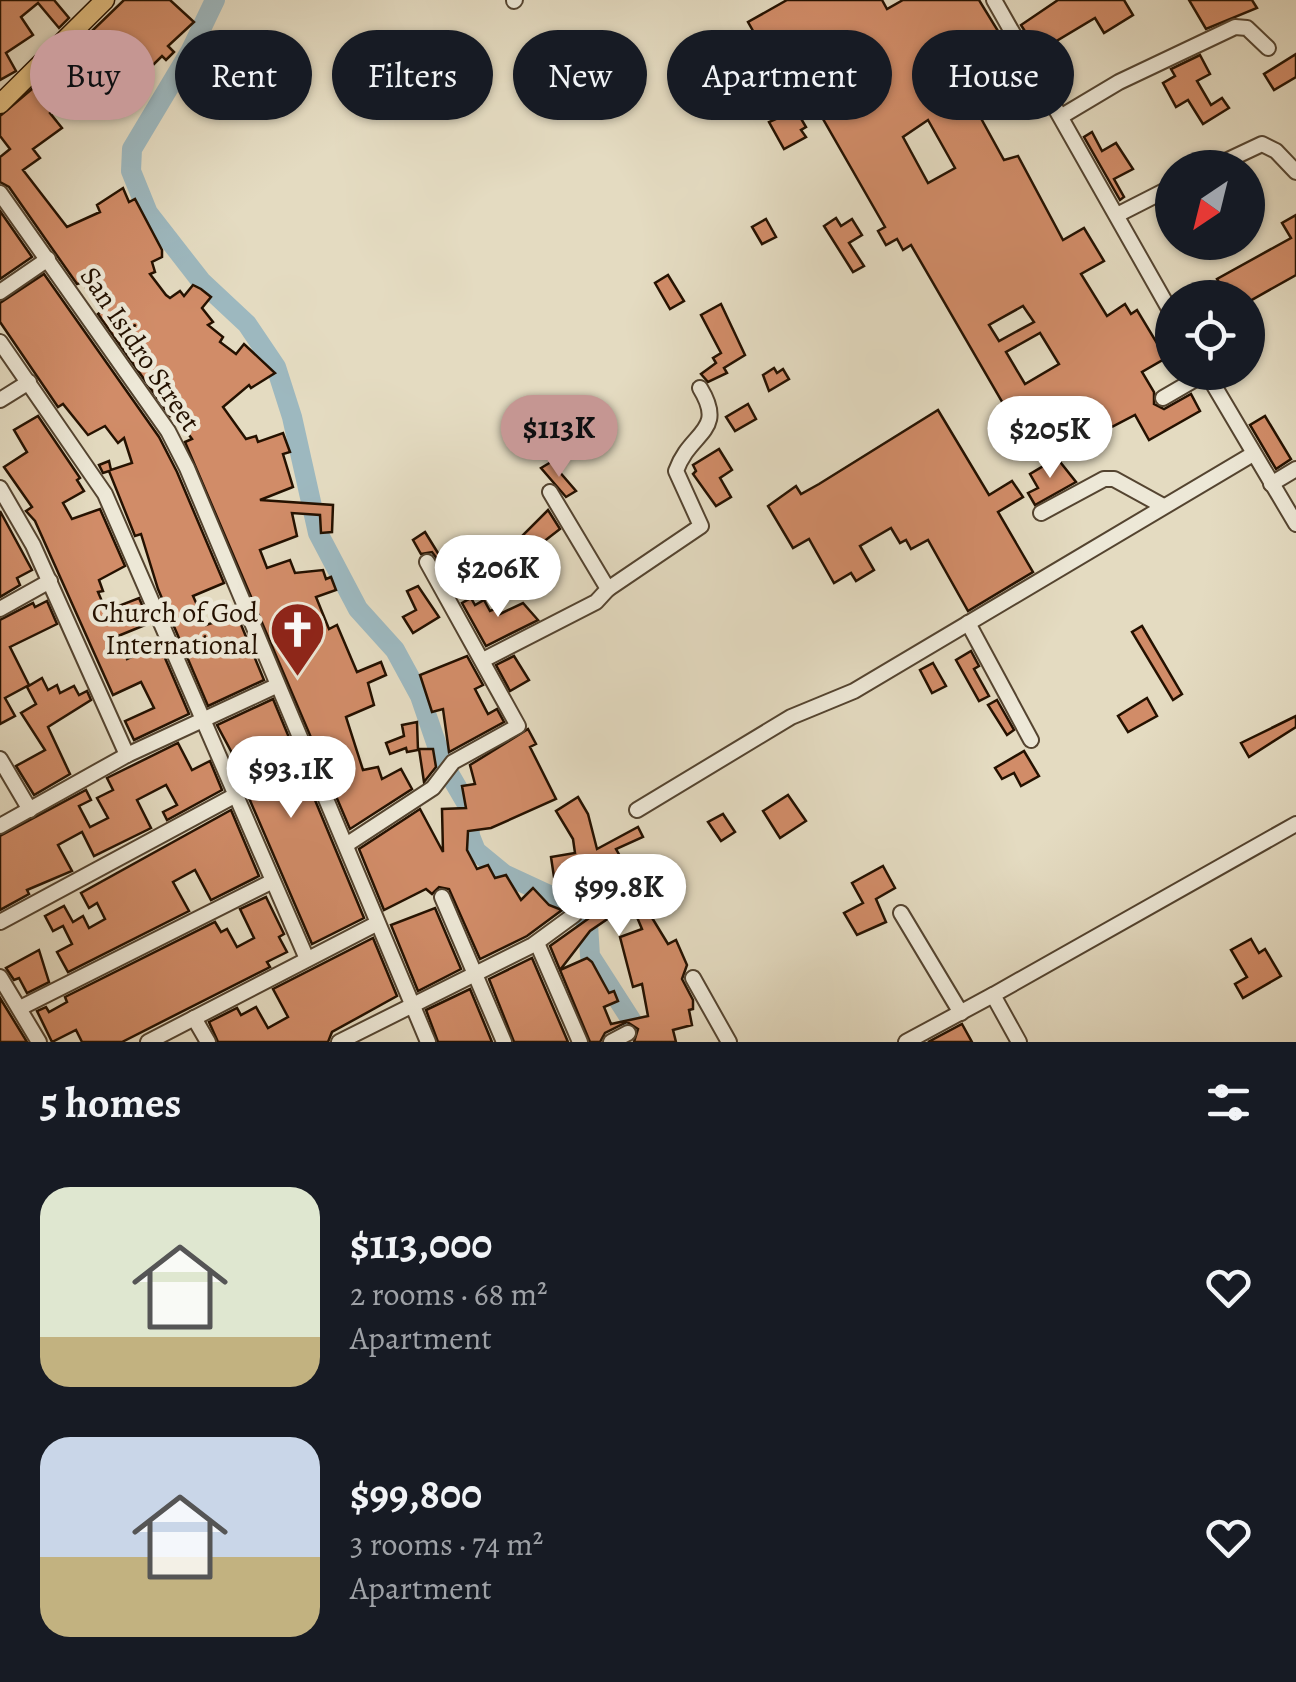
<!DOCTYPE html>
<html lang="en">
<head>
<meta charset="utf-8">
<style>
	body { margin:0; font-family:Alegreya,serif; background:#242831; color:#f1f3f6; height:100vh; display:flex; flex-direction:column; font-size:38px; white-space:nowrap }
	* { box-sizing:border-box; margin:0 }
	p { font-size:32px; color:#9ea1a6 }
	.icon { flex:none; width:55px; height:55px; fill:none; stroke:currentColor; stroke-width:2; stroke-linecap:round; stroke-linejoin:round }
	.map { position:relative; height:1042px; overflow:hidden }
	.sheet { display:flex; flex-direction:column; background:#171b24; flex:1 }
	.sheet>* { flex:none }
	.banner { position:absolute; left:30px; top:30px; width:1238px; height:90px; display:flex; gap:20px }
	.needle { width:65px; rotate:215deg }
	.fabs { position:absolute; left:1155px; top:150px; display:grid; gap:20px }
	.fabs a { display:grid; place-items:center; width:110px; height:110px; border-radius:50%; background:#171b24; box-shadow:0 2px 8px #0004; font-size:50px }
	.price { position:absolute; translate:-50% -85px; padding:0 22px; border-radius:35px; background:#fff; color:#222; font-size:32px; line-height:65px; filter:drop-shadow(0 2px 5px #0008) }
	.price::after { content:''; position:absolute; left:50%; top:60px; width:30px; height:22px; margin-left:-15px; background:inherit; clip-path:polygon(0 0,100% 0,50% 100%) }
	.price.selected { background:#c59692; color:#111 }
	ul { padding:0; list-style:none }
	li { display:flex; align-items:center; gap:30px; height:250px; padding:0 40px }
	li span { display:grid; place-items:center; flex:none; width:280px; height:200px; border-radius:30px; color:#555 }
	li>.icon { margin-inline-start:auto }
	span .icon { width:120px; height:120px; fill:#fffc; stroke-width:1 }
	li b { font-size:42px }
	h2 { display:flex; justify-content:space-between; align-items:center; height:120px; padding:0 40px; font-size:42px }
	.pill { padding:0 35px; border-radius:45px; background:#171b24; box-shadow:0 2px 8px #0004; font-size:35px; line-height:90px }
	.pill.selected { background:#c59692; color:#111 }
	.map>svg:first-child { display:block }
</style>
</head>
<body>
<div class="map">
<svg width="1296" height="1042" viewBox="0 0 1296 1042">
	<rect width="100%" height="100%" fill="#e4dbc1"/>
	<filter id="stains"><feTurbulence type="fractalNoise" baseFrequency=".002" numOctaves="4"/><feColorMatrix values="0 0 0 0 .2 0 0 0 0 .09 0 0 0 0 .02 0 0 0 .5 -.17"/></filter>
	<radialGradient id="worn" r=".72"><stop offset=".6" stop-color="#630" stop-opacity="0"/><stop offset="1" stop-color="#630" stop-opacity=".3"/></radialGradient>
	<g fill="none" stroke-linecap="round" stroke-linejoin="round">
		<polyline stroke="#9db8bf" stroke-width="20" points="215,0 190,52 132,149 131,171 148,213 201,281 247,324 276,367 292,417 318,533 358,609 395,650 420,696 443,763 468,806 470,836 476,851 504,874 573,906 588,924 590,956 644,1040"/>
	</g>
	<g fill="#d18c68" stroke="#241100" stroke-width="2.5" fill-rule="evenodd">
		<polygon points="0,0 54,0 69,18 59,28 38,3 21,17 33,35 6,53 16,71 0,80"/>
		<polygon points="124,0 170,0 194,22 168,46 174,52 166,60 162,56 151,67 116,33 90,59 107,73 112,66 132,82 116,102 90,87 94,82 65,57"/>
		<path d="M787,0h95l5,9 16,-9h76l46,75 -53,27 32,58 14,-4 45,84 21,-12 20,33 -23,13 26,42 18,-12 6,10 6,-4 29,48 -24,14 12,20v12l10,5 27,-15 9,17 -51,29 -14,-25 -33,17 -13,-22 -63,33 -115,-198 -8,5 -6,-11 -11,6 -8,-14 7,-4 -77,-134 -10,5 -19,-35 -6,3 -25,-44zM928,120l27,48 -27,15 -25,-46zM1023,306l11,16 -35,19 -10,-16zM1040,333l19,31 -34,20 -19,-32z"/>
		<polygon points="1058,0 1124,0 1133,15 1104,33 1095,18 1038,52 1021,25"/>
		<polygon points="1189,0 1252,0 1257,8 1206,29"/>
		<polygon points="734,42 754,63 740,76 720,56"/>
		<polygon points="1296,54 1296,77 1274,90 1264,74"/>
		<polygon points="1200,55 1210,74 1197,81 1211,105 1222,98 1229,108 1203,124 1188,100 1176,107 1163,83 1175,76 1171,69"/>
		<polygon points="39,83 55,108 50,113 62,128 33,149 40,158 23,170 67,227 100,212 97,205 123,188 129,202 135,199 162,250 162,257 152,262 155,272 150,274 166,295 170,298 180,291 184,296 193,285 201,289 211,297 202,308 213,322 208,325 223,337 220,342 236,354 244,344 275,373 251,388 249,385 223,407 246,439 256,436 258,442 283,433 290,452 283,454 293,487 260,500 333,505 332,532 321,533 320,515 292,513 297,536 260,550 267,568 290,560 295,573 323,570 326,579 331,577 336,590 316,597 329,629 337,625 357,672 381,662 386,675 368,683 374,705 346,717 363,770 378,767 382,779 401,769 412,789 350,829 185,442 192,439 173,413 170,416 98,314 102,311 91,288 87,290 83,282 77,284 9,187 0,182 0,157 10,149 0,136 0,116"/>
		<polygon points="796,110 806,127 801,130 806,137 784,149 769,122"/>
		<polygon points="1092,132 1102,151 1116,143 1133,169 1114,179 1124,197 1120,200 1084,137"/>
		<polygon points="0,211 32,257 0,279"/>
		<polygon points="1296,215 1296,275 1248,302 1248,298 1228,298 1217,279 1291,238 1282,223"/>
		<polygon points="836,218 841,226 852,219 862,235 849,243 864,266 853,272 824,226"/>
		<polygon points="766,219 776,237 762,244 752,227"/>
		<polygon points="44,274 159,437 177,472 224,583 193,596 206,625 237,615 264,680 208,706 158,589 141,534 135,536 109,471 103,473 99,465 109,461 111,470 132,463 124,438 118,443 105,426 88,435 63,404 58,407 0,322 0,303"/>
		<polygon points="668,275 684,301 670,309 655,283"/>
		<polygon points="721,304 745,355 724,368 727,373 708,382 701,374 716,363 713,358 721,353 701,315"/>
		<polygon points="774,368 777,373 783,369 789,379 769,391 763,375"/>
		<polygon points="748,404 756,419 735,431 726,417"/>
		<polygon points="938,410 989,495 1012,481 1023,497 998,512 1033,572 968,611 928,540 911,549 906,540 900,543 891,528 860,546 874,570 856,581 851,573 834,583 809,539 793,548 768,506 796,486 801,494 819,484"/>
		<polygon points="38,416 80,478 77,480 84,491 63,503 72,519 100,509 125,566 99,580 103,591 98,592 106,611 139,598 150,623 118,636 127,659 159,644 189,714 134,740 125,721 154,708 141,682 113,695 35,521 26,511 32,507 4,467 27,452 14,430"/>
		<polygon points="1265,416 1291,459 1276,469 1250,425"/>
		<polygon points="719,449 732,470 720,478 731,497 716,506 693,474 696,471 693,465"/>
		<polygon points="1057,458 1076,482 1035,505 1028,493 1038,488 1030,474"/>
		<polygon points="551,462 576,491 566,497 541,468"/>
		<polygon points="548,510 560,529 529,553 522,543 527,540 523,535"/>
		<polygon points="0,511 32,570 17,578 20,585 0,597"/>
		<polygon points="425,532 441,558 438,560 432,552 421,554 413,540"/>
		<polygon points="418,586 439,617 413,633 403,617 416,610 407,591"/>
		<polygon points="471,598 475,605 484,600 490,611 497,608 500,614 523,603 538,620 486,646 462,603"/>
		<polygon points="47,601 57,624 10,647 29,685 5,698 15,716 0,724 0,620 33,603 35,607"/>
		<polygon points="1142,626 1182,694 1173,700 1132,632"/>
		<polygon points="971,651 979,666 974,669 989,696 979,701 956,660"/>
		<polygon points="467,656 483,685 475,689 488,714 497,709 504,722 449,752 443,709 432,712 420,675"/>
		<polygon points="514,656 529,680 510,691 496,665"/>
		<polygon points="933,663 946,686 932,693 920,670"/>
		<polygon points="42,678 48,690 57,685 60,693 74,686 79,695 87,691 91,700 48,727 70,774 34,795 16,766 45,750 21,713 36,704 27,687"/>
		<polygon points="1147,698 1157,716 1128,732 1118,716"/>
		<polygon points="273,699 364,918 312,944 236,768 239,766 217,725"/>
		<polygon points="997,700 1014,730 1007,735 988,705"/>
		<polygon points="1296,716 1296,727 1249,757 1241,743"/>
		<polygon points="417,722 418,750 407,752 406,748 390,754 386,743 404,736 402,725"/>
		<polygon points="528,729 536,744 530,747 556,799 491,828 468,831 467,850 477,869 488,865 495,878 506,875 521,900 533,888 549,905 562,910 527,936 480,959 449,889 439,887 432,894 426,889 384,910 359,849 420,809 443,852 442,809 466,808 462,786 475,784 470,765"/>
		<polygon points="178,743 192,770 210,761 222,790 167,820 163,812 177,805 166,785 137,800 151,828 94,856 82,832 58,845 72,871 27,890 29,894 0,910 0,836 86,790 91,800 79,806 90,827 108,818 97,798 113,790 107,778"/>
		<polygon points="419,749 433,749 436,767 424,782"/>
		<polygon points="1024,751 1039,776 1021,786 1014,773 1002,779 995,768"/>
		<polygon points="788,795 806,821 780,838 763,811"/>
		<polygon points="578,797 588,814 597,849 638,827 643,837 616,849 640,891 663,874 668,882 643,903 668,944 676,940 687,965 682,979 693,1000 693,1009 689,1010 692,1025 673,1030 676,1042 634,1042 638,1029 627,1022 605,1033 600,1042 590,1042 560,970 587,958 592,962 609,993 614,991 618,1001 604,1007 611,1024 648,1016 642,984 633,987 620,937 642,929 634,910 629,913 625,907 590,931 560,970 550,946 599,911 587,877 560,882 554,877 551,857 575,853 573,839 556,811"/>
		<polygon points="231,810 259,876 211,900 195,870 173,882 189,911 68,972 57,952 72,944 63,926 53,931 45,916 64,906 73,922 83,916 89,928 105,919 97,903 89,908 81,893"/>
		<polygon points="723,814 735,832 721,841 708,822"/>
		<polygon points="883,866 895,888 876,899 886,922 857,935 844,913 863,903 852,883"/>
		<polygon points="266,897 284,934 279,937 287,952 267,962 270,967 122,1042 82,1042 76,1030 52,1042 37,1011 46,1007 49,1012 67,1002 65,997 215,922 221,932 227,929 237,947 254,938 240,909"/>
		<polygon points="435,908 461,969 418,991 391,925"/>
		<polygon points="373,938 397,996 332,1032 328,1042 218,1042 209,1022 237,1008 241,1015 256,1007 268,1028 288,1017 273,989"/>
		<polygon points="1251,939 1259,953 1265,949 1281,976 1243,998 1235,984 1247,977 1231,950"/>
		<polygon points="39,950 49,982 27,993 19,978 14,980 6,968"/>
		<polygon points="532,958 568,1042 514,1042 489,979"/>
		<polygon points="470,989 492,1042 438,1042 426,1010"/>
		<polygon points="0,998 27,1042 0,1042"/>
		<polygon points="962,1024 972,1042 928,1042"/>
	</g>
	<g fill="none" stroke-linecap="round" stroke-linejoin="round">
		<defs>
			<g id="minor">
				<polyline points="994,0 1172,314"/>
				<polyline points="514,1 515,0"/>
				<polyline points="1062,116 1119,82 1235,27 1247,28 1268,48"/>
				<polyline points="1211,168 1262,144 1276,151 1296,172"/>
				<polyline points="0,193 168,431 187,468 428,1042"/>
				<polyline points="1117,215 1172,187"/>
				<polyline points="0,292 48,259"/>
				<polyline points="0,342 105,494 307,959"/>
				<polyline points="1206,372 1296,524"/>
				<polyline points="1163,398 1206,373"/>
				<polyline points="0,400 29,382"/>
				<polyline points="1271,484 1296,469"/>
				<polyline points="0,488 33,545 127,755"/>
				<polyline points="1041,513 1104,479 1114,479 1163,506"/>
				<path d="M608,589l93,-63 -25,-55c14,-40 51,-39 24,-83"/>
				<polyline points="0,609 50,581"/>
				<polyline points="968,623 1031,740"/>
				<polyline points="483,660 596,602 608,589 550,492"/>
				<polyline points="0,759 30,810"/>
				<polyline points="637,810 791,717 854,691 1253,454"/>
				<polyline points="0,826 127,755 276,686"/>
				<polyline points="346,845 433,788 453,762 518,726 427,562"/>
				<polyline points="442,897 504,1042"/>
				<polyline points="901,913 961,1013"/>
				<polyline points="0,922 234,796"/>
				<polyline points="537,943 580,1042"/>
				<polyline points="0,977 39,1042"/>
				<polyline points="693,978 729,1042"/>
				<polyline points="20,1008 271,882"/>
				<polyline points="194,1018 208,1042"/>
				<polyline points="148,1042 376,924"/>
				<polyline points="339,1042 533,945 574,915"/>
				<polyline points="611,1042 628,1033"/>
				<polyline points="906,1042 993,995"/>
				<polyline points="1019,1042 993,995 1296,824"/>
			</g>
			<polyline id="major" points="0,104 105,0"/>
		</defs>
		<use href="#minor" stroke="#544430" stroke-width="18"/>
		<use href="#major" stroke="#241100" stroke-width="21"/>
		<use href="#minor" stroke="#ede8d7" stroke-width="14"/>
		<use href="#major" stroke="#e2be80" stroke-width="18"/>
	</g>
	<defs>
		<symbol id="church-pin" viewBox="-11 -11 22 30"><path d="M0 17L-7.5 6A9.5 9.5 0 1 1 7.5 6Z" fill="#8f2418" stroke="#ede8d7"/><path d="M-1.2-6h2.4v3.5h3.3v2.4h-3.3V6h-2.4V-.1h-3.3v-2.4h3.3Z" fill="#fff"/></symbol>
	</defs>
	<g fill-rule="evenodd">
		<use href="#church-pin" x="266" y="598" width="63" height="86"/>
	</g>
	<g text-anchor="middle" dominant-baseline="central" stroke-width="9" stroke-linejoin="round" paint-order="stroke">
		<g font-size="28" fill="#241100" stroke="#ede8d7">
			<text transform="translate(140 349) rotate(56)">San Isidro Street</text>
		</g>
		<g font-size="28" fill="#241100" stroke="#ede8d7" text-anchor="end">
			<text x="258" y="613">Church of God<tspan x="258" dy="32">International</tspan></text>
		</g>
	</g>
	<rect width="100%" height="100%" filter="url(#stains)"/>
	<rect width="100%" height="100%" fill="url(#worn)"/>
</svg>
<div class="fabs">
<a><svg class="needle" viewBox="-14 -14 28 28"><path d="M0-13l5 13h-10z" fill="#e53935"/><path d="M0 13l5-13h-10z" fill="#9ea1a6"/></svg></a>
<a><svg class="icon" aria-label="locate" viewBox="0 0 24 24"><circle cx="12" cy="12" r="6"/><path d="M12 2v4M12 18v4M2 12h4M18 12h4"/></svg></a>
</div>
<b class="price selected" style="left:559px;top:480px">$113K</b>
<b class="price" style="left:1050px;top:481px">$205K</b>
<b class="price" style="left:498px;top:620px">$206K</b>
<b class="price" style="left:291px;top:821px">$93.1K</b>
<b class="price" style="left:619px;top:939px">$99.8K</b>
<div class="banner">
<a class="pill selected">Buy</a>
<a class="pill">Rent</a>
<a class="pill">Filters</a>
<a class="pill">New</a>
<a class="pill">Apartment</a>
<a class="pill">House</a>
</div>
</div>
<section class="sheet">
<h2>5 homes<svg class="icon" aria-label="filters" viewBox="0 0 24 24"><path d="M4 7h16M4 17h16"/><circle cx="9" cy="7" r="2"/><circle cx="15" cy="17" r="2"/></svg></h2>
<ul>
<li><span style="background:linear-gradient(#dfe7d0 75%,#c2b280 0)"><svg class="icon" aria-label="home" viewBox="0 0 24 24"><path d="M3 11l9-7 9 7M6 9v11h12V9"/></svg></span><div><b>$113,000</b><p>2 rooms · 68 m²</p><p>Apartment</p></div><svg class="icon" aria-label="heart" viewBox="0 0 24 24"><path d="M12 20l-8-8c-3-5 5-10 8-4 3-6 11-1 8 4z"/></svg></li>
<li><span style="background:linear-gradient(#c9d6e8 60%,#c2b280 0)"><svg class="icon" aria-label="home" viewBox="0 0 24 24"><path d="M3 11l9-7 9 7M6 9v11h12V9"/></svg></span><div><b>$99,800</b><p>3 rooms · 74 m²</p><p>Apartment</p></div><svg class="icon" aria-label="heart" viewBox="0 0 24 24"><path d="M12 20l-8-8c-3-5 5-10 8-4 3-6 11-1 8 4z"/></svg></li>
</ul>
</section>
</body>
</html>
